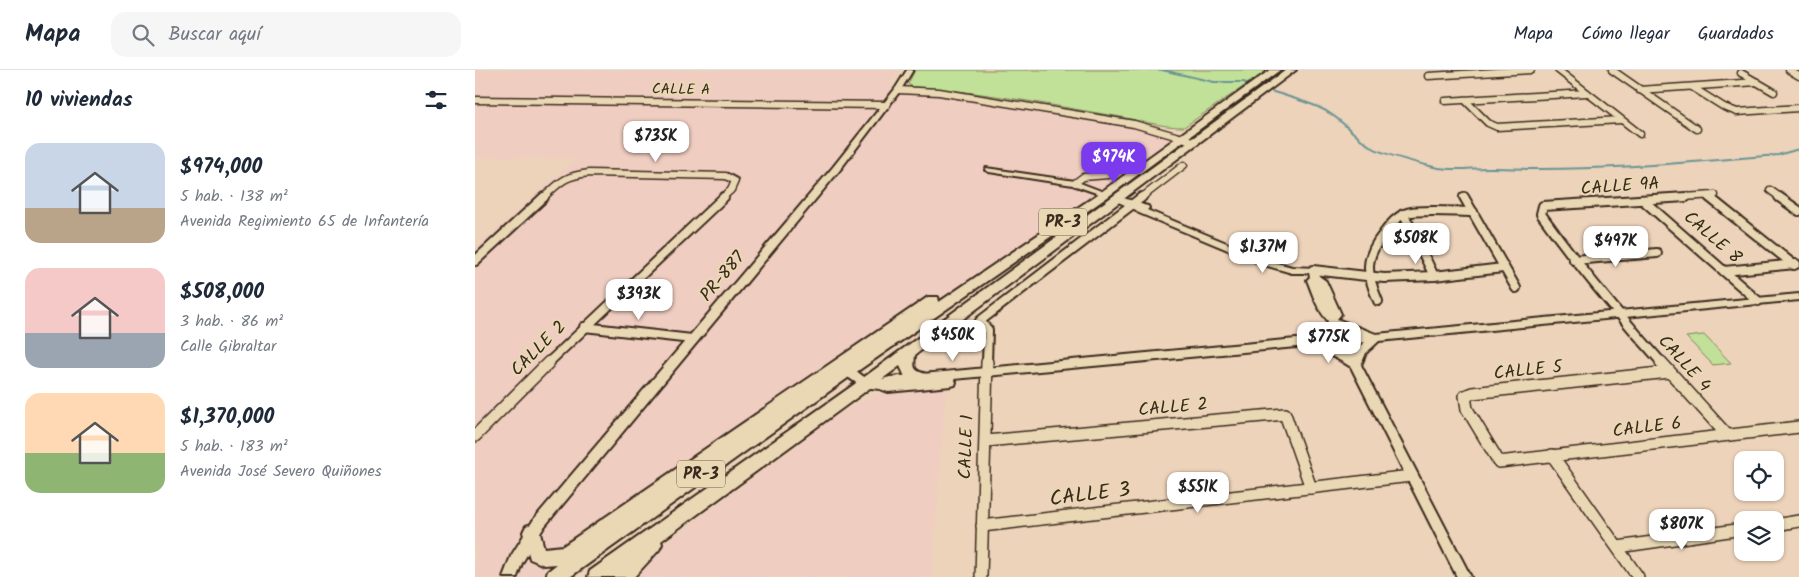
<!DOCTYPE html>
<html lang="es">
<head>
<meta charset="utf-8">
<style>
	body { margin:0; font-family:Kalam,sans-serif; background:#f6f6f7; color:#1f2937; height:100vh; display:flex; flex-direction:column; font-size:19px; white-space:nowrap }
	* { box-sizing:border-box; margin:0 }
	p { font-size:16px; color:#747a83 }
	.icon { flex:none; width:28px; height:28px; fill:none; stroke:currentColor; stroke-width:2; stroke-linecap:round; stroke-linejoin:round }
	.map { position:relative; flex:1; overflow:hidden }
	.drawer { display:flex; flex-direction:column; background:#fff; width:475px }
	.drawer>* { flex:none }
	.fabs { position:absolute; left:1259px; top:381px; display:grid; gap:10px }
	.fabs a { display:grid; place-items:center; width:50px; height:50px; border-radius:10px; background:#fff; box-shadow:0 1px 4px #0004; font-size:25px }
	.price { position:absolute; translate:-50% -42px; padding:0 11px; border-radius:10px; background:#fff; color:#222; font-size:16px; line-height:32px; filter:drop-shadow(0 1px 2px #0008) }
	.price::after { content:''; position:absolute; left:50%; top:30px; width:15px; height:11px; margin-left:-8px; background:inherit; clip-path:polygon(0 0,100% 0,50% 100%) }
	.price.current { background:#7c3aed; color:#fff }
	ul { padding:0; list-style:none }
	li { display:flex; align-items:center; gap:15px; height:125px; padding:0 25px }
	li span { display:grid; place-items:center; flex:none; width:140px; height:100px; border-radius:15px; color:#555 }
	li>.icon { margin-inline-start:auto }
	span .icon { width:60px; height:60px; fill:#fffc; stroke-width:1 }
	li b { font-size:21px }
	h2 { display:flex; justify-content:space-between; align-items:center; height:60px; padding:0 25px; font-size:21px }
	header { display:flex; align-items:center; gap:30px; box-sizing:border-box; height:70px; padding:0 25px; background:#fff; border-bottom:1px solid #e0e1e3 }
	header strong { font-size:24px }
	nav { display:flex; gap:28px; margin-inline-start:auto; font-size:18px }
	.search { width:350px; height:45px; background:#f6f6f7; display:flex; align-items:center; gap:12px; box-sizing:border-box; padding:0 18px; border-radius:15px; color:#747a83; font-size:19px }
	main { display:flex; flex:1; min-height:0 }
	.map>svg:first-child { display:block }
</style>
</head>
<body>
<header>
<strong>Mapa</strong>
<div class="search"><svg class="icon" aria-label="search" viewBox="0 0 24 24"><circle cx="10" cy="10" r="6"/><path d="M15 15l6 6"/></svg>Buscar aquí</div>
<nav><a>Mapa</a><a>Cómo llegar</a><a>Guardados</a></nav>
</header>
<main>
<section class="drawer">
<h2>10 viviendas<svg class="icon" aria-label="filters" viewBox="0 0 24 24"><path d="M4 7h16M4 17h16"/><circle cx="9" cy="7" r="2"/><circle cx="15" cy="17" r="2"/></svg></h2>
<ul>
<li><span style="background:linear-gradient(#c9d6e8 65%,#b9a48a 0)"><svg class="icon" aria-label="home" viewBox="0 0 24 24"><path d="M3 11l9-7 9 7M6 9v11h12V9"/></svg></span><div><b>$974,000</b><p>5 hab. · 138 m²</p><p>Avenida Regimiento 65 de Infantería</p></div></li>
<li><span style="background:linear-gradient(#f6c9c9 65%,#9aa5b1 0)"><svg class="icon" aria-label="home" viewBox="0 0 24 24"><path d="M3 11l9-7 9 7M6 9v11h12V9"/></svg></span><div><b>$508,000</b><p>3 hab. · 86 m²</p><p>Calle Gibraltar</p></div></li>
<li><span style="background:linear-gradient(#ffd9b3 60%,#8fb573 0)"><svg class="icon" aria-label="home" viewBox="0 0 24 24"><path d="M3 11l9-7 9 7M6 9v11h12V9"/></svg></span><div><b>$1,370,000</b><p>5 hab. · 183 m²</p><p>Avenida José Severo Quiñones</p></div></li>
</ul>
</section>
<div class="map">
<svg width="1324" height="507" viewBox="0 0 1324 507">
	<rect width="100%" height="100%" fill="#edd3ba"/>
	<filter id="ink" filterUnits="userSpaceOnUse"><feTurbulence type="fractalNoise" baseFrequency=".02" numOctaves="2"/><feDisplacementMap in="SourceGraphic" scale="10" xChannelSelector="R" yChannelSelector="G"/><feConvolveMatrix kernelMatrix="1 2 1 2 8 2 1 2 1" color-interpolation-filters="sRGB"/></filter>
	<g filter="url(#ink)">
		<g fill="#f0cdc1">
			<polygon points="0,0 424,0 414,16 657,57 700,71 85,507 0,507 0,180 100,89 0,87"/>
			<polygon points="471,314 457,507 148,507 176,483 366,342 392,329 418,320"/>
		</g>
		<g fill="#c1e098" stroke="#7e855b">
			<path d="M440,0h353l-84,57c-20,1 -53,-9 -75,-12 -65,-11 -130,-24 -196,-28l-5,-3z"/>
			<polygon points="1228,265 1229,265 1256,293 1238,295 1211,267"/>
		</g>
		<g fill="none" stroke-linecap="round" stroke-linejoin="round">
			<g stroke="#6a9495" stroke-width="2">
				<polyline points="687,0 739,12 768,12 788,18"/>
				<path d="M793,20c17,6 34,10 50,17 22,9 35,29 55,41 10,6 48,16 61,19 20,5 40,0 60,1 95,4 190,-5 284,-13l21,-6"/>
			</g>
			<defs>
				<g id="minor-far2">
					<polyline points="1083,0 1165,64"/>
					<polyline points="1137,0 1222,59"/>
					<polyline points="1314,0 1324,6"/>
					<polyline points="1266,3 1299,22"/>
					<polyline points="953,6 1056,0"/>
					<polyline points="1217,17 1249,37 1262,42 1324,38"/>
					<polyline points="423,20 464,22 659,54 721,72"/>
					<polyline points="1164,20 1282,12"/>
					<polyline points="0,30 412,35"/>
					<polyline points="990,30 1013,53 1022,57 1146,50"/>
					<polyline points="970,31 1112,23"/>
					<polyline points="600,113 608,107 633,105 661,85"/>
					<polyline points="1295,120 1306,128"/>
					<polyline points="989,126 990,128"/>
					<polyline points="1233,126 1236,128"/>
					<path d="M68,128c17,-16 21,-22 46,-25l137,3 9,5 -4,9 -9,8"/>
					<polyline points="666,128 709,95"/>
					<polyline points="1192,128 1240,125"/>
				</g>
				<g id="minor-far1">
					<polyline points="989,127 1041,218"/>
					<polyline points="1234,127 1319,195"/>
					<polyline points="1304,127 1324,141"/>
					<polyline points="1169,131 1283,231"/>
					<polyline points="928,144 937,160"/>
					<polyline points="943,173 959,206"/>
					<polyline points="1099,190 1182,183"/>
					<polyline points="0,191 69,127"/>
					<polyline points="838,200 909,208 959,206 1028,198"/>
					<polyline points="1249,201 1321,194"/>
					<path d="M903,231c-12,-28 -14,-43 6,-68 6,-8 13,-17 23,-20 12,-4 51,-1 66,-1"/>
					<polyline points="109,257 217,269"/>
					<polyline points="73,293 249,127"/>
					<polyline points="512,293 513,260 505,251 667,127"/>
					<path d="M1187,293c-43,-48 -83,-96 -121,-149l2,-8 143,-9"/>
				</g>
				<g id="minor">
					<polyline points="1186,292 1252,365"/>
					<polyline points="1194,302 997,323 990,326 992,339 1024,392 1324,357"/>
					<polyline points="0,366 74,292"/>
					<polyline points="511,371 810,344 836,418"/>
					<polyline points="1077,385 1163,507"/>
					<polyline points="1300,455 1324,451"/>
					<polyline points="507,456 936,406"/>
					<polyline points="1143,477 1268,459"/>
					<polyline points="506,507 512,292"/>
				</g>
				<g id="tertiary">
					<polygon points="432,0 438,0 425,21 364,101 69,457 47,493 42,507 28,507 36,486 59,449 358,97 420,19"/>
					<polygon points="511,98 600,111 634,124 630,126 598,115 514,102 510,100"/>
					<path d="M641,127c8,-1 22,7 32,9l1,2 -2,2 123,51 22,6 24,1 3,8 7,5 15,33 -4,5 39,15 423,-40v6l-420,41 -13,12 -5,12 110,212h-14l-106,-210c-17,-11 -34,-19 -55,-20l-342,32 2,3 -1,3 -4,1 -63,6 -8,-3 -18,-2 -24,-17 -1,-3 1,-3 4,-1c23,8 18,23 48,14l406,-38 15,1 14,-12 3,-7c-11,-12 -15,-26 -21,-41l3,-3 -1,-4h-17l-28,-8 -125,-52 -3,-3 -20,-9zM867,259l18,7 -13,1zM858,261l4,7 -12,1zM890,272l-7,6 -3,6 -5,-10zM865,275l4,7 -17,-6z"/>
				</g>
				<g id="primary">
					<polygon points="795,0 805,0 634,126 377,305 95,507 71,507 73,501 82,494 69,495 55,489 48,462 51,456 57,454 63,456 69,478 88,476 453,227 463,227 464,232 626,122"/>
					<path d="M811,0h10l-381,285c-1,13 -3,15 11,19l2,4 -2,4 -5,1 -15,-4 -6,-13 -239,175 1,3 -3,6 -25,27h-46l2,-6 262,-185z"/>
				</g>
			</defs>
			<use href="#minor-far2" stroke="#3b2a1e" stroke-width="9"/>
			<use href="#minor-far1" stroke="#3b2a1e" stroke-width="12"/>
			<use href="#minor" stroke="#3b2a1e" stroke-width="14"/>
			<use href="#tertiary" stroke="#3b2a1e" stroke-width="4"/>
			<use href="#primary" stroke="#3b2a1e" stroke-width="4"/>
			<use href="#minor-far2" stroke="#ead8b5" stroke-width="6"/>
			<use href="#minor-far1" stroke="#ead8b5" stroke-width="8"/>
			<use href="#minor" stroke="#ead8b5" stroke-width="11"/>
			<use href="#tertiary" fill="#ead8b5" fill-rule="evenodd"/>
			<use href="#primary" fill="#ead8b5" fill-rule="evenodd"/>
		</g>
	</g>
	<g text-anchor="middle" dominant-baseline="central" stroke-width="4" stroke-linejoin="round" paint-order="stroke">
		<g font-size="15" fill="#3b2a1e" stroke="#ead8b5">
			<text transform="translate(206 20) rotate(1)">CALLE A</text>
		</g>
		<g fill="#ead8b5" stroke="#705e4b" stroke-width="1">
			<rect x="564" y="138.5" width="48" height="27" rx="4"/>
			<rect x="202" y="390.5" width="48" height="27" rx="4"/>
		</g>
		<g font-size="16" font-weight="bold" fill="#3b2a1e">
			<text x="588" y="152">PR-3</text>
			<text x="226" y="404">PR-3</text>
		</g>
		<g font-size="18" fill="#3b2a1e" stroke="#ead8b5">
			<text transform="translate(1145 117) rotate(-4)">CALLE 9A</text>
			<text transform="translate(1237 168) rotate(41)">CALLE 8</text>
			<text transform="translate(248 207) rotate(-50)">PR-887</text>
			<text transform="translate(64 279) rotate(-45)">CALLE 2</text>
			<text transform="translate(1209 294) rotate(48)">CALLE 4</text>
			<text transform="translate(1053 301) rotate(-6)">CALLE 5</text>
			<text transform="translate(698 338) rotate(-5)">CALLE 2</text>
			<text transform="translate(1172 358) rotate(-7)">CALLE 6</text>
			<text transform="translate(492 377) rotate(-88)">CALLE 1</text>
		</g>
		<g font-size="21" fill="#3b2a1e" stroke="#ead8b5">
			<text transform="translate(615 425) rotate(-7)">CALLE 3</text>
		</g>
	</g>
</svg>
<div class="fabs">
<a><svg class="icon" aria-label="locate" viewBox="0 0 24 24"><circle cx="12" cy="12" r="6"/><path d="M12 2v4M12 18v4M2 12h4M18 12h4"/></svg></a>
<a><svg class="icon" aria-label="layers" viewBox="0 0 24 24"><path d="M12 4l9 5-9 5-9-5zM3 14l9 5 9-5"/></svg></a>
</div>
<b class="price" style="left:181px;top:93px">$735K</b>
<b class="price current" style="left:639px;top:114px">$974K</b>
<b class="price" style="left:941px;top:195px">$508K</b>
<b class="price" style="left:1141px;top:198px">$497K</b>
<b class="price" style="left:788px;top:204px">$1.37M</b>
<b class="price" style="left:164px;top:251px">$393K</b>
<b class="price" style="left:478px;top:292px">$450K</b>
<b class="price" style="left:854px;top:294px">$775K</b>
<b class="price" style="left:723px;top:444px">$551K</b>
<b class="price" style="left:1207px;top:481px">$807K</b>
</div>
</main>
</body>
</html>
